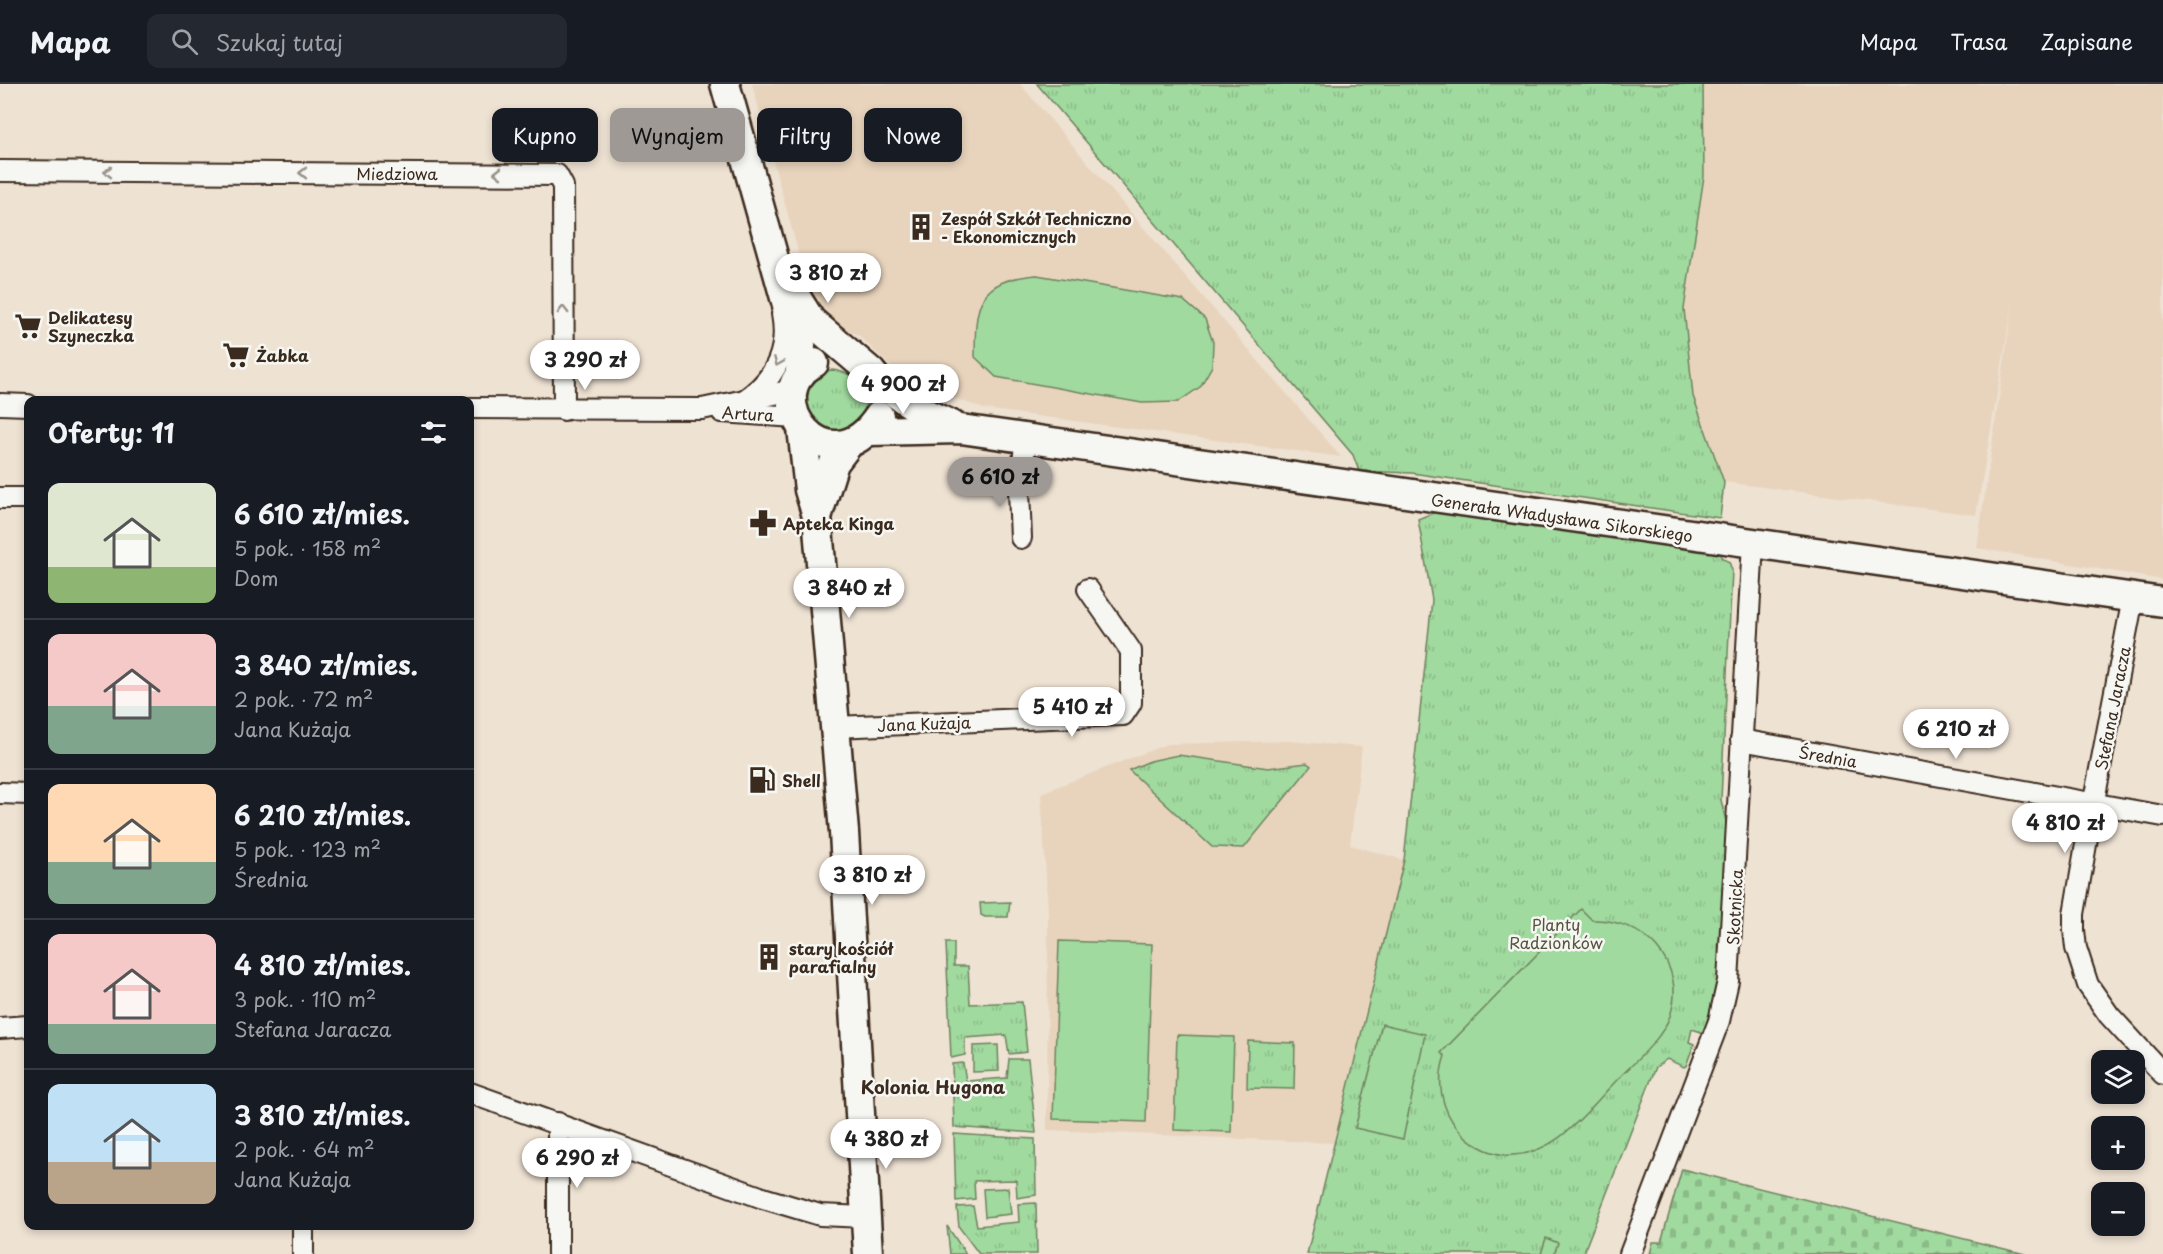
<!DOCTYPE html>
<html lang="pl">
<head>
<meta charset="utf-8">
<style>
	body { margin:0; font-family:"Playpen Sans",sans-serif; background:#242831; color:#f1f3f6; height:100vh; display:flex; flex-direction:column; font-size:22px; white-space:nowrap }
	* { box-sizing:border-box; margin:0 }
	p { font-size:20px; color:#9ea1a6 }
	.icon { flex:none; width:33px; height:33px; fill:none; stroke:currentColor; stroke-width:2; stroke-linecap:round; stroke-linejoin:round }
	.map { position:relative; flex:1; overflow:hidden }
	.side { position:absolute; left:24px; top:312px; width:450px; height:834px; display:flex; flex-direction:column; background:#171b24; border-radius:12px; box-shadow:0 3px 9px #0003 }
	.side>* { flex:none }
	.top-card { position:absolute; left:492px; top:24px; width:570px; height:54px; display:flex; gap:12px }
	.tools { position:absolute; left:2091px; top:966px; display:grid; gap:12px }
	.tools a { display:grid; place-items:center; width:54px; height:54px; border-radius:12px; background:#171b24; box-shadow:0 3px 9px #0003; font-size:30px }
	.price { position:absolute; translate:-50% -51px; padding:0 14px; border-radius:21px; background:#fff; color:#222; font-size:20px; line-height:39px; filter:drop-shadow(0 2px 3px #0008) }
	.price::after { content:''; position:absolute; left:50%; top:36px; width:18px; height:14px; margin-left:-9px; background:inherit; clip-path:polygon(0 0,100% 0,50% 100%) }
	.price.on { background:#9f9995; color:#111 }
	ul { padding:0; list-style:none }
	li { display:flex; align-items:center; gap:18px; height:150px; padding:0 24px }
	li+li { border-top:2px solid #363941 }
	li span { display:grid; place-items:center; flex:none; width:168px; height:120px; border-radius:12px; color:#555 }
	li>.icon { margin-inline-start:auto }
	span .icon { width:72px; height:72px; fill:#fffc; stroke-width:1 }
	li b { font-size:26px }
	h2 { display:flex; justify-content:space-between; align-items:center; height:72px; padding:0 24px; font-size:26px }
	.tag { padding:0 21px; border-radius:12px; background:#171b24; box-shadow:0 3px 9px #0003; font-size:21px; line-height:54px }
	.tag.on { background:#9f9995; color:#111 }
	header { display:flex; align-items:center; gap:36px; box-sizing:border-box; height:84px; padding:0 30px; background:#171b24; border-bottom:2px solid #363941 }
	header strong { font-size:28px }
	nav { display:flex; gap:33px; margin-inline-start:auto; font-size:21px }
	.search { width:420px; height:54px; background:#242831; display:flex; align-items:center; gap:15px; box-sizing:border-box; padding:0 21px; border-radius:12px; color:#9ea1a6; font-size:22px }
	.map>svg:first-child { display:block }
</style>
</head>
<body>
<header>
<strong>Mapa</strong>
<div class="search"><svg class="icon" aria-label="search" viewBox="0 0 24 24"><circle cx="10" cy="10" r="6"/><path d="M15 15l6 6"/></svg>Szukaj tutaj</div>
<nav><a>Mapa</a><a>Trasa</a><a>Zapisane</a></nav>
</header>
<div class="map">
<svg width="2163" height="1170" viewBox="0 0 2163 1170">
	<defs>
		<pattern id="grass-tufts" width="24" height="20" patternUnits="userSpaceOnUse" patternTransform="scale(1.5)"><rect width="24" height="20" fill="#a0da9f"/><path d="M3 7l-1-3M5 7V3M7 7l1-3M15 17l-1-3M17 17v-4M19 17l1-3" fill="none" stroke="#8bbb88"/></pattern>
		<pattern id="cemetery-stones" width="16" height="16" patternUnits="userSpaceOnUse" patternTransform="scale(1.5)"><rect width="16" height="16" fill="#a0da9f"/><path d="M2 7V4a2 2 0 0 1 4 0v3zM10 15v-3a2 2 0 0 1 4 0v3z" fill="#8bbb88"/></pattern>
	</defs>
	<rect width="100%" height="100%" fill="#eee2d3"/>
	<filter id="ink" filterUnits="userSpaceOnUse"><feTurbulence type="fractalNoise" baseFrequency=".0167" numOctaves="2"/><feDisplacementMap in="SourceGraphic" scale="12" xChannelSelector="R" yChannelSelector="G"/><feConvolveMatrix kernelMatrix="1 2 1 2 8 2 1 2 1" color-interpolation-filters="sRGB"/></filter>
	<g filter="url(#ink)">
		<g fill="#e8d4bd">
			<polygon points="752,0 1020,0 1341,373 984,325 905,296 858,251 831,239 810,211"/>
			<polygon points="1703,0 2163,0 2163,496 1977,464 2013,217 1976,431 1724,398 1693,312 1684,225 1704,92"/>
			<polygon points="1289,657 1362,663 1350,761 1404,776 1334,1059 1047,1046 1048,828 1041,709 1167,660"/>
		</g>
		<g fill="url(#grass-tufts)" stroke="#6e825e" stroke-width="1.5">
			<polygon points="1037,0 1703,0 1704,92 1684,225 1693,312 1724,398 1720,434 1412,389 1359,387 1353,371"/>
			<path d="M831,286c29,2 43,26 29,52l-29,12 -25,-17v-30l15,-14z"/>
			<polygon points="1440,426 1722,467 1721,473 1729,478 1732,486 1721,716 1727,742 1727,756 1718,900 1704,949 1692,945 1689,958 1694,960 1686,982 1684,983 1667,975 1656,983 1583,1170 1307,1170 1404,776 1432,516 1418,435"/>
			<polygon points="1178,671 1268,684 1307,679 1311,682 1244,764 1212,763 1129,686 1150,677"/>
			<polygon points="1010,818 1008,833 985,833 981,831 980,819"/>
			<polygon points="946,859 954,859 954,882 968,882 970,920 1022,918 1027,968 1009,970 1006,951 965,954 965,971 951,974"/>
			<polygon points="1248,957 1295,959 1294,1005 1247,1004"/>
			<polygon points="998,961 999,987 973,988 973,962"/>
			<polygon points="1009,975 1028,975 1036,1049 954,1043 952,980 963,979 966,997 1007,994"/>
			<polygon points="954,1050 1035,1055 1036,1111 1017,1114 1016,1096 974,1097 975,1115 956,1117"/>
			<polygon points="1008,1104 1011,1130 985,1133 983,1105"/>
			<polygon points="1036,1119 1037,1170 979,1170 959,1143 957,1123 973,1122 977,1142 1019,1138 1018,1120"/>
			<polygon points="947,1142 966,1170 950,1170"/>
		</g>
		<polygon fill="url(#cemetery-stones)" stroke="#6e825e" stroke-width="1.5" points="1682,1085 2025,1170 1650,1170 1653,1158 1661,1158"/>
		<g fill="#a0da9f" stroke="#6e825e" stroke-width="1.5">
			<path d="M1037,191l146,25 22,19 8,23 -1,24 -12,21 -22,15 -36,1 -146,-26 -21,-20c0,-53 2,-77 62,-82z"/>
			<path d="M1581,825l11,11c51,-2 96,44 78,96 -10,26 -36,46 -55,66 -31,32 -61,76 -110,73 -18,-2 -35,-12 -47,-26 -17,-20 -22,-48 -13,-73l-4,-3z"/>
			<polygon points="1059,857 1152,860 1146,1038 1053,1035"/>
			<polygon points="1382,940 1425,950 1403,1055 1355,1044"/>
			<polygon points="1177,951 1234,953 1231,1048 1174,1046"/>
			<polygon points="1546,1154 1558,1159 1554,1170 1541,1170"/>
		</g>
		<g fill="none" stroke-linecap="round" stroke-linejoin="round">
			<defs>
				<g id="street">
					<polyline points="0,87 557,91 563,102 564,326"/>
					<path d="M746,315c30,-21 43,-49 36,-85"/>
					<polyline points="0,320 28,321"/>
					<polyline points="470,324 702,325 793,306"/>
					<polyline points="722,328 795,333"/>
					<polyline points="0,414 28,414"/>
					<polyline points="1021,454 1019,407 1026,355"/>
					<polyline points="2133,514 2090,737 2074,830 2074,846 2076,864 2088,901 2109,931 2163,990"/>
					<polyline points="835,643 1123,631 1131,619 1131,567 1088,505"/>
					<polyline points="1741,656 2163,732"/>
					<polyline points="0,709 28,710"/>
					<polyline points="0,944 28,942"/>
					<polyline points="470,1009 763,1114 820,1131 865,1133"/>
					<polyline points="558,1039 558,1170"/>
					<polyline points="303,1170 303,1142"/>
					<polyline points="1630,1170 1719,937 1728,897 1753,459"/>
				</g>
				<g id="secondary">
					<polyline points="725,0 789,228 801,260 800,291"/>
					<polyline points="794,210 811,237 871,288 880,299 923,328 952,341"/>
					<path d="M814,279c-60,33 15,130 65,53"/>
					<polyline points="802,344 809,406 817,432 844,748 868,1170"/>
					<polyline points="869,347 961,345 2163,518"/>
					<polyline points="818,430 834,379 847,362"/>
				</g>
			</defs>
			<use href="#street" stroke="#3b2a1e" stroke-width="24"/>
			<use href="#secondary" stroke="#3b2a1e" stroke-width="33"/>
			<use href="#street" stroke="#f6f6f2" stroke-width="20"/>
			<use href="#secondary" stroke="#f6f6f2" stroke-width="28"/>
		</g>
		<defs><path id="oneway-chevron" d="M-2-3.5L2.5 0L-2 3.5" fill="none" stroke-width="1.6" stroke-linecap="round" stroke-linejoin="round" transform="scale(1.5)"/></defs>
		<g stroke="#989088">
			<use href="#oneway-chevron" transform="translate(108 88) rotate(-180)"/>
			<use href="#oneway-chevron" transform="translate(303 89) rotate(-180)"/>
			<use href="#oneway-chevron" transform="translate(498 89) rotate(-180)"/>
			<use href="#oneway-chevron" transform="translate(563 226) rotate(-90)"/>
			<use href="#oneway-chevron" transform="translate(778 278) rotate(113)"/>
		</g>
	</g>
	<defs>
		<symbol id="building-bare" viewBox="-9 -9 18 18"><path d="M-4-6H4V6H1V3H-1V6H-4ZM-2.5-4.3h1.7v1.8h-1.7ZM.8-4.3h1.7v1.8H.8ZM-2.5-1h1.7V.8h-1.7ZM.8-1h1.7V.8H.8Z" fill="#3b2a1e" stroke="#f6f6f2" stroke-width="2.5" paint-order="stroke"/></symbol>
		<symbol id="supermarket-bare" viewBox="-9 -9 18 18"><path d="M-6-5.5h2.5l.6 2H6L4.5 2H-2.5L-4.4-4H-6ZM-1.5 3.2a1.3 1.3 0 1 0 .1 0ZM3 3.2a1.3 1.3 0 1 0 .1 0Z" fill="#3b2a1e" stroke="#f6f6f2" stroke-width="2.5" paint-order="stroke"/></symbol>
		<symbol id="pharmacy-bare" viewBox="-9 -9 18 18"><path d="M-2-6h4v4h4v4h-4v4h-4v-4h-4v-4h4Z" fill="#3b2a1e" stroke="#f6f6f2" stroke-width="2.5" paint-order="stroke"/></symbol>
		<symbol id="fuel-bare" viewBox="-9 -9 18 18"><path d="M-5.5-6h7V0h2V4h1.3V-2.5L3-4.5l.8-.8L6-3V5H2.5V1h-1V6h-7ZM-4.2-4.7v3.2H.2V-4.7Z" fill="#3b2a1e" stroke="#f6f6f2" stroke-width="2.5" paint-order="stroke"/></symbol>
	</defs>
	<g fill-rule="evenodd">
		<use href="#building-bare" x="902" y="124" width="38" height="38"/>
		<use href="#supermarket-bare" x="9" y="223" width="38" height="38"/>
		<use href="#supermarket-bare" x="217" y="252" width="38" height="38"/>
		<use href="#pharmacy-bare" x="744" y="420" width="38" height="38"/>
		<use href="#fuel-bare" x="743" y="677" width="38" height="38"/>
		<use href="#building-bare" x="750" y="854" width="38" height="38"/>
	</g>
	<g text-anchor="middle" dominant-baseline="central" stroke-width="5" stroke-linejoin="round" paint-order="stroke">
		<g font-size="16" fill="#3b2a1e" stroke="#f6f6f2">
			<text x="397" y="89">Miedziowa</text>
			<text transform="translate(748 329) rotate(4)">Artura</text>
			<text transform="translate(1562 433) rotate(8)">Generała Władysława Sikorskiego</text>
			<text transform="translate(2112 624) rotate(-79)">Stefana Jaracza</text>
			<text transform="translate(924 639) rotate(-2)">Jana Kużaja</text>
			<text transform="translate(1828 672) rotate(10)">Średnia</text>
			<text transform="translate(1734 823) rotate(-87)">Skotnicka</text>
		</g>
		<g font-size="16" font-weight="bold" fill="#3b2a1e" stroke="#f6f6f2" text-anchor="start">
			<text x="941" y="134">Zespół Szkół Techniczno<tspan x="941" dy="18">- Ekonomicznych</tspan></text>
			<text x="48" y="233">Delikatesy<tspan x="48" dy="18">Szyneczka</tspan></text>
			<text x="256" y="271">Żabka</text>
			<text x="783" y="439">Apteka Kinga</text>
			<text x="782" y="696">Shell</text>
			<text x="789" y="864">stary kościół<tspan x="789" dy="18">parafialny</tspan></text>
		</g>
		<g font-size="16" fill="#54563e" stroke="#f6f6f2">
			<text x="1556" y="840">Planty<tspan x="1556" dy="18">Radzionków</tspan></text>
		</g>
		<g font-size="18" font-weight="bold" fill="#3b2a1e" stroke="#f6f6f2">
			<text x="933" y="1002">Kolonia Hugona</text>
		</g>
	</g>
</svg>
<div class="tools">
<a><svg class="icon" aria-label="layers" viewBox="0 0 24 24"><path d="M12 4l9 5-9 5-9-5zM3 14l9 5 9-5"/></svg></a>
<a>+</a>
<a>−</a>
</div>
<b class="price" style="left:828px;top:220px">3 810 zł</b>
<b class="price" style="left:585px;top:307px">3 290 zł</b>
<b class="price" style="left:903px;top:331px">4 900 zł</b>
<b class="price on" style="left:1000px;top:424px">6 610 zł</b>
<b class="price" style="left:849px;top:535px">3 840 zł</b>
<b class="price" style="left:1072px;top:654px">5 410 zł</b>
<b class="price" style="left:1956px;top:676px">6 210 zł</b>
<b class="price" style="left:2065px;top:770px">4 810 zł</b>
<b class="price" style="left:872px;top:822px">3 810 zł</b>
<b class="price" style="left:886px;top:1086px">4 380 zł</b>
<b class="price" style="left:577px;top:1105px">6 290 zł</b>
<div class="top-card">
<a class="tag">Kupno</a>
<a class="tag on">Wynajem</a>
<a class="tag">Filtry</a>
<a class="tag">Nowe</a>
</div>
<section class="side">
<h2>Oferty: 11<svg class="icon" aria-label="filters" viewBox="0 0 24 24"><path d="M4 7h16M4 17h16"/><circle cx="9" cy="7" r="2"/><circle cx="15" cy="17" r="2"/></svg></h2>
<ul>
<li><span style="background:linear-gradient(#dfe7d0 70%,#8fb573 0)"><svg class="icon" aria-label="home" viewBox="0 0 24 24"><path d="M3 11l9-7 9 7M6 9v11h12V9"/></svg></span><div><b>6 610 zł/mies.</b><p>5 pok. · 158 m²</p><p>Dom</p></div></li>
<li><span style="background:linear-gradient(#f6c9c9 60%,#7fa58c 0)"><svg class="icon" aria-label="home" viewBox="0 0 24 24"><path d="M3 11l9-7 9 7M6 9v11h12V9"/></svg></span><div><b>3 840 zł/mies.</b><p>2 pok. · 72 m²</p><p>Jana Kużaja</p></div></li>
<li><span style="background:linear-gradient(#ffd9b3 65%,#7fa58c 0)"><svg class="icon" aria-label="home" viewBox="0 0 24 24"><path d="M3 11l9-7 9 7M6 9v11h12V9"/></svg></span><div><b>6 210 zł/mies.</b><p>5 pok. · 123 m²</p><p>Średnia</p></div></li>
<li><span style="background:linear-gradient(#f6c9c9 75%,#7fa58c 0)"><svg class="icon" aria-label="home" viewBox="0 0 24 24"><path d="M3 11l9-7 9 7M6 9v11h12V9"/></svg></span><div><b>4 810 zł/mies.</b><p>3 pok. · 110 m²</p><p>Stefana Jaracza</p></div></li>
<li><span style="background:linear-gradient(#bfe0f5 65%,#b9a48a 0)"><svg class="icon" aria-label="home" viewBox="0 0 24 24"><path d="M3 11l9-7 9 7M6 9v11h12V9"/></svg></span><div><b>3 810 zł/mies.</b><p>2 pok. · 64 m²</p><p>Jana Kużaja</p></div></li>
</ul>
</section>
</div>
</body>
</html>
